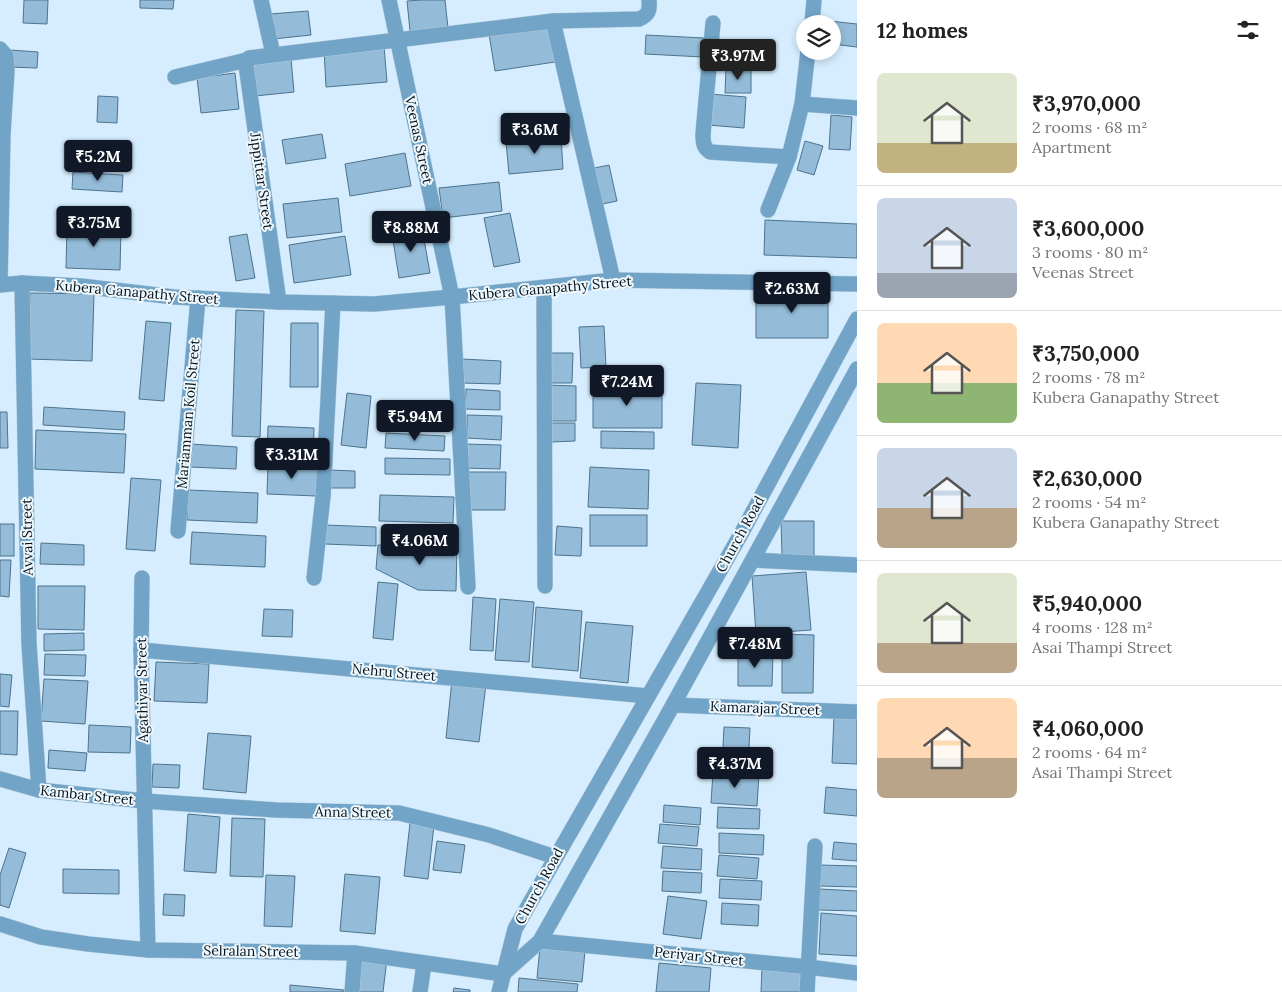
<!DOCTYPE html>
<html lang="en">
<head>
<meta charset="utf-8">
<style>
	body { margin:0; font-family:Lora,serif; background:#f6f6f6; color:#222; height:100vh; display:flex; flex-direction:column; font-size:19px; white-space:nowrap }
	* { box-sizing:border-box; margin:0 }
	p { font-size:16px; color:#767676 }
	.icon { flex:none; width:28px; height:28px; fill:none; stroke:currentColor; stroke-width:2; stroke-linecap:round; stroke-linejoin:round }
	.map { position:relative; flex:1; overflow:hidden }
	.side { display:flex; flex-direction:column; background:#fff; width:425px }
	.side>* { flex:none }
	.fabs { position:absolute; left:796px; top:15px; display:grid; gap:10px }
	.fabs a { display:grid; place-items:center; width:45px; height:45px; border-radius:50%; background:#fff; box-shadow:0 2px 8px #0003; font-size:25px }
	.price { position:absolute; translate:-50% -42px; padding:0 11px; border-radius:5px; background:#111827; color:#fff; font-size:16px; line-height:32px; filter:drop-shadow(0 1px 2px #0008) }
	.price::after { content:''; position:absolute; left:50%; top:30px; width:15px; height:11px; margin-left:-8px; background:inherit; clip-path:polygon(0 0,100% 0,50% 100%) }
	.price.selected { background:#222; color:#fff }
	ul { padding:0; list-style:none }
	li { display:flex; align-items:center; gap:15px; height:125px; padding:0 20px }
	li+li { border-top:1px solid #e0e0e0 }
	li span { display:grid; place-items:center; flex:none; width:140px; height:100px; border-radius:8px; color:#555 }
	li>.icon { margin-inline-start:auto }
	span .icon { width:60px; height:60px; fill:#fffc; stroke-width:1 }
	li b { font-size:21px }
	h2 { display:flex; justify-content:space-between; align-items:center; height:60px; padding:0 20px; font-size:21px }
	main { display:flex; flex:1; min-height:0 }
	.map>svg:first-child { display:block }
</style>
</head>
<body>
<main>
<div class="map">
<svg width="857" height="992" viewBox="0 0 857 992">
	<rect width="100%" height="100%" fill="#d5edfe"/>
	<g fill="#94bcd8" stroke="#4e738d">
		<polygon points="24,0 48,0 47,24 23,23"/>
		<polygon points="140,0 174,0 173,9 140,8"/>
		<polygon points="422,0 445,0 448,28 410,31 407,1"/>
		<polygon points="308,11 311,35 273,39 270,14"/>
		<polygon points="820,20 857,24 857,47 832,44 832,24 820,24"/>
		<polygon points="549,24 555,62 495,71 489,34"/>
		<polygon points="646,35 704,38 703,57 645,54"/>
		<polygon points="714,41 758,43 756,64 713,62"/>
		<polygon points="384,46 387,82 326,87 324,50"/>
		<polygon points="10,50 38,52 37,68 9,67"/>
		<polygon points="291,58 294,92 255,96 252,61"/>
		<polygon points="726,68 751,68 751,93 725,93"/>
		<polygon points="235,73 239,109 201,113 197,78"/>
		<polygon points="710,94 746,97 744,128 708,125"/>
		<polygon points="98,96 118,97 117,123 97,122"/>
		<polygon points="831,115 852,117 850,150 829,149"/>
		<polygon points="322,134 326,158 286,164 282,140"/>
		<polygon points="561,137 563,169 509,174 506,142"/>
		<polygon points="805,141 823,146 814,175 797,170"/>
		<polygon points="405,153 411,186 350,196 345,164"/>
		<polygon points="609,165 617,201 598,205 590,169"/>
		<polygon points="73,172 123,175 122,192 72,189"/>
		<polygon points="499,182 502,211 443,218 439,188"/>
		<polygon points="338,198 342,232 287,238 283,204"/>
		<polygon points="510,213 520,262 494,267 484,218"/>
		<polygon points="765,220 857,224 857,258 764,255"/>
		<polygon points="67,225 121,227 120,270 66,268"/>
		<polygon points="422,228 430,273 399,278 392,234"/>
		<polygon points="247,234 255,278 236,281 229,237"/>
		<polygon points="345,236 351,275 294,283 289,245"/>
		<polygon points="756,290 828,291 828,338 756,338"/>
		<polygon points="30,293 94,294 92,361 28,359"/>
		<polygon points="236,310 264,311 260,437 232,436"/>
		<polygon points="146,321 171,323 164,401 139,399"/>
		<polygon points="291,323 318,323 318,387 290,387"/>
		<polygon points="604,326 606,367 581,368 579,327"/>
		<polygon points="548,353 573,353 572,383 548,383"/>
		<polygon points="462,359 501,361 500,384 461,383"/>
		<polygon points="696,383 741,385 738,448 692,445"/>
		<polygon points="547,385 576,386 576,421 546,421"/>
		<polygon points="593,386 662,387 662,428 593,428"/>
		<polygon points="466,389 500,391 500,410 465,409"/>
		<polygon points="347,393 371,396 366,448 341,445"/>
		<polygon points="44,407 125,412 124,430 43,425"/>
		<polygon points="0,412 7,412 8,448 0,448"/>
		<polygon points="467,415 502,416 501,440 467,438"/>
		<polygon points="551,423 575,423 575,441 551,442"/>
		<polygon points="268,426 314,428 313,460 267,458"/>
		<polygon points="36,430 126,434 124,473 35,469"/>
		<polygon points="601,431 654,432 654,449 601,448"/>
		<polygon points="386,433 445,436 444,451 385,448"/>
		<polygon points="191,444 237,447 236,469 190,467"/>
		<polygon points="464,444 501,445 500,469 463,468"/>
		<polygon points="385,458 450,459 450,475 385,474"/>
		<polygon points="268,464 318,466 316,496 267,494"/>
		<polygon points="590,467 649,470 648,509 588,507"/>
		<polygon points="329,470 355,471 355,488 329,488"/>
		<polygon points="469,472 506,472 505,510 469,510"/>
		<polygon points="131,478 161,480 155,551 126,549"/>
		<polygon points="188,490 258,493 257,523 187,520"/>
		<polygon points="380,495 454,497 453,523 379,521"/>
		<rect x="590" y="515" width="57" height="31"/>
		<polygon points="781,521 814,521 814,556 782,556"/>
		<rect x="0" y="524" width="14" height="32"/>
		<polygon points="325,525 376,527 376,546 325,544"/>
		<polygon points="557,526 582,528 581,556 555,555"/>
		<polygon points="192,532 266,536 265,567 190,564"/>
		<polygon points="41,543 84,545 84,565 40,564"/>
		<polygon points="378,545 457,547 456,591 418,590 376,569"/>
		<polygon points="0,560 11,560 9,597 0,596"/>
		<polygon points="806,572 811,630 756,634 752,576"/>
		<polygon points="378,582 398,584 393,640 373,638"/>
		<polygon points="38,586 85,586 84,630 38,629"/>
		<polygon points="473,597 496,599 493,651 470,650"/>
		<polygon points="500,599 534,602 529,662 495,660"/>
		<polygon points="536,607 582,611 578,671 532,667"/>
		<polygon points="264,609 293,610 292,637 262,636"/>
		<polygon points="586,622 633,626 628,683 580,678"/>
		<polygon points="84,633 84,650 44,651 44,634"/>
		<polygon points="782,634 814,635 813,693 782,693"/>
		<polygon points="738,652 773,653 772,686 738,686"/>
		<polygon points="45,654 86,655 85,676 44,675"/>
		<polygon points="156,662 209,664 207,703 154,701"/>
		<polygon points="0,674 12,675 9,707 0,706"/>
		<polygon points="44,679 88,681 85,724 41,721"/>
		<polygon points="452,680 486,684 479,742 446,738"/>
		<polygon points="0,711 18,711 17,755 0,754"/>
		<polygon points="834,716 857,717 857,764 832,763"/>
		<polygon points="89,725 131,727 130,753 88,752"/>
		<polygon points="724,727 750,728 748,766 722,765"/>
		<polygon points="208,733 251,736 246,793 203,789"/>
		<polygon points="49,750 87,753 85,771 48,768"/>
		<polygon points="153,764 180,765 179,788 152,787"/>
		<polygon points="713,772 759,774 757,806 711,803"/>
		<polygon points="826,787 857,790 857,816 824,813"/>
		<polygon points="664,805 701,808 700,825 663,822"/>
		<polygon points="718,807 760,809 759,829 717,828"/>
		<polygon points="188,814 220,817 216,873 184,871"/>
		<polygon points="232,818 265,819 263,877 230,876"/>
		<polygon points="410,823 434,825 428,879 404,876"/>
		<polygon points="660,824 699,827 697,846 658,843"/>
		<polygon points="719,833 764,835 763,855 719,853"/>
		<polygon points="437,841 465,845 461,873 433,870"/>
		<polygon points="834,842 857,844 857,861 832,859"/>
		<polygon points="663,846 702,849 701,870 661,868"/>
		<polygon points="9,848 26,853 9,908 0,905 0,875"/>
		<polygon points="719,855 759,858 757,879 717,876"/>
		<polygon points="820,865 857,866 857,887 819,886"/>
		<polygon points="63,869 119,870 119,894 63,893"/>
		<polygon points="663,871 702,873 701,893 662,891"/>
		<polygon points="345,874 380,877 375,934 340,931"/>
		<polygon points="266,875 295,876 292,927 264,926"/>
		<polygon points="720,879 762,881 761,900 719,898"/>
		<polygon points="820,889 857,891 857,911 819,910"/>
		<polygon points="164,894 185,895 184,916 163,915"/>
		<polygon points="668,896 707,901 701,939 663,934"/>
		<polygon points="722,903 759,905 758,926 721,924"/>
		<polygon points="821,913 857,916 857,956 819,954"/>
		<polygon points="540,947 585,951 582,982 537,978"/>
		<polygon points="362,956 387,959 383,992 358,992"/>
		<polygon points="659,963 711,968 709,992 656,992"/>
		<polygon points="762,967 804,969 803,992 761,992"/>
		<polygon points="519,978 578,984 577,992 518,992"/>
		<polygon points="290,985 344,990 344,992 290,992"/>
		<polygon points="454,988 470,990 470,992 453,992"/>
	</g>
	<g fill="none" stroke-linecap="round" stroke-linejoin="round">
		<defs>
			<g id="minor">
				<polyline points="261,0 273,54"/>
				<polyline points="389,0 452,297 468,587"/>
				<polyline points="553,21 613,280"/>
				<path d="M713,23l-10,111c0,8 0,13 7,18l79,5"/>
				<polyline points="812,24 814,0"/>
				<polyline points="0,49 6,56 7,70 3,134 0,285"/>
				<polyline points="247,60 246,65 279,302"/>
				<path d="M175,77l72,-17 2,-2 304,-37 86,-2c10,-4 11,-9 10,-19"/>
				<polyline points="802,104 857,108"/>
				<polyline points="768,210 789,157 802,104 808,51"/>
				<polyline points="22,283 29,644 39,790"/>
				<polyline points="0,285 22,283 81,286 174,297 279,302 374,304 452,297 613,280 857,284"/>
				<polyline points="544,288 545,586"/>
				<polyline points="178,531 198,298"/>
				<polyline points="753,560 857,565"/>
				<polyline points="142,578 141,650 148,950"/>
				<polyline points="314,578 323,496 333,303"/>
				<polyline points="141,650 648,696"/>
				<polyline points="673,705 857,712"/>
				<polyline points="0,779 39,790 144,801 276,810 399,813 489,835 555,857"/>
				<polyline points="0,924 41,937 88,944 148,950 355,953 503,974"/>
				<polyline points="540,941 808,967 857,973"/>
				<polyline points="503,974 540,941 673,705 857,369"/>
				<polyline points="352,992 355,953"/>
				<polyline points="420,992 424,964"/>
				<polyline points="499,992 515,929 741,534 857,319"/>
				<polyline points="807,992 815,846"/>
			</g>
		</defs>
		<use href="#minor" stroke="#b4cada" stroke-width="16"/>
		<use href="#minor" stroke="#71a4c7" stroke-width="15"/>
	</g>
	<g text-anchor="middle" dominant-baseline="central" stroke-width="4" stroke-linejoin="round" paint-order="stroke">
		<g font-size="14" fill="#05131d" stroke="#eff8fd">
			<text transform="translate(419 140) rotate(78)">Veenas Street</text>
			<text transform="translate(262 181) rotate(82)">Jippittar Street</text>
			<text transform="translate(550 288) rotate(-5)">Kubera Ganapathy Street</text>
			<text transform="translate(137 292) rotate(5)">Kubera Ganapathy Street</text>
			<text transform="translate(188 414) rotate(-85)">Mariamman Koil Street</text>
			<text transform="translate(740 534) rotate(-61)">Church Road</text>
			<text transform="translate(27 537) rotate(-91)">Avvai Street</text>
			<text transform="translate(394 672) rotate(5)">Nehru Street</text>
			<text transform="translate(142 690) rotate(-91)">Agathiyar Street</text>
			<text transform="translate(765 708) rotate(2)">Kamarajar Street</text>
			<text transform="translate(87 795) rotate(6)">Kambar Street</text>
			<text transform="translate(353 812) rotate(1)">Anna Street</text>
			<text transform="translate(539 886) rotate(-61)">Church Road</text>
			<text transform="translate(251 951) rotate(1)">Selralan Street</text>
			<text transform="translate(699 956) rotate(6)">Periyar Street</text>
		</g>
	</g>
</svg>
<div class="fabs">
<a><svg class="icon" aria-label="layers" viewBox="0 0 24 24"><path d="M12 4l9 5-9 5-9-5zM3 14l9 5 9-5"/></svg></a>
</div>
<b class="price selected" style="left:738px;top:81px">₹3.97M</b>
<b class="price" style="left:535px;top:155px">₹3.6M</b>
<b class="price" style="left:98px;top:182px">₹5.2M</b>
<b class="price" style="left:94px;top:248px">₹3.75M</b>
<b class="price" style="left:411px;top:253px">₹8.88M</b>
<b class="price" style="left:792px;top:314px">₹2.63M</b>
<b class="price" style="left:627px;top:407px">₹7.24M</b>
<b class="price" style="left:415px;top:442px">₹5.94M</b>
<b class="price" style="left:292px;top:480px">₹3.31M</b>
<b class="price" style="left:420px;top:566px">₹4.06M</b>
<b class="price" style="left:755px;top:669px">₹7.48M</b>
<b class="price" style="left:735px;top:789px">₹4.37M</b>
</div>
<section class="side">
<h2>12 homes<svg class="icon" aria-label="filters" viewBox="0 0 24 24"><path d="M4 7h16M4 17h16"/><circle cx="9" cy="7" r="2"/><circle cx="15" cy="17" r="2"/></svg></h2>
<ul>
<li><span style="background:linear-gradient(#dfe7d0 70%,#c2b280 0)"><svg class="icon" aria-label="home" viewBox="0 0 24 24"><path d="M3 11l9-7 9 7M6 9v11h12V9"/></svg></span><div><b>₹3,970,000</b><p>2 rooms · 68 m²</p><p>Apartment</p></div></li>
<li><span style="background:linear-gradient(#c9d6e8 75%,#9aa5b1 0)"><svg class="icon" aria-label="home" viewBox="0 0 24 24"><path d="M3 11l9-7 9 7M6 9v11h12V9"/></svg></span><div><b>₹3,600,000</b><p>3 rooms · 80 m²</p><p>Veenas Street</p></div></li>
<li><span style="background:linear-gradient(#ffd9b3 60%,#8fb573 0)"><svg class="icon" aria-label="home" viewBox="0 0 24 24"><path d="M3 11l9-7 9 7M6 9v11h12V9"/></svg></span><div><b>₹3,750,000</b><p>2 rooms · 78 m²</p><p>Kubera Ganapathy Street</p></div></li>
<li><span style="background:linear-gradient(#c9d6e8 60%,#b9a48a 0)"><svg class="icon" aria-label="home" viewBox="0 0 24 24"><path d="M3 11l9-7 9 7M6 9v11h12V9"/></svg></span><div><b>₹2,630,000</b><p>2 rooms · 54 m²</p><p>Kubera Ganapathy Street</p></div></li>
<li><span style="background:linear-gradient(#dfe7d0 70%,#b9a48a 0)"><svg class="icon" aria-label="home" viewBox="0 0 24 24"><path d="M3 11l9-7 9 7M6 9v11h12V9"/></svg></span><div><b>₹5,940,000</b><p>4 rooms · 128 m²</p><p>Asai Thampi Street</p></div></li>
<li><span style="background:linear-gradient(#ffd9b3 60%,#b9a48a 0)"><svg class="icon" aria-label="home" viewBox="0 0 24 24"><path d="M3 11l9-7 9 7M6 9v11h12V9"/></svg></span><div><b>₹4,060,000</b><p>2 rooms · 64 m²</p><p>Asai Thampi Street</p></div></li>
</ul>
</section>
</main>
</body>
</html>
